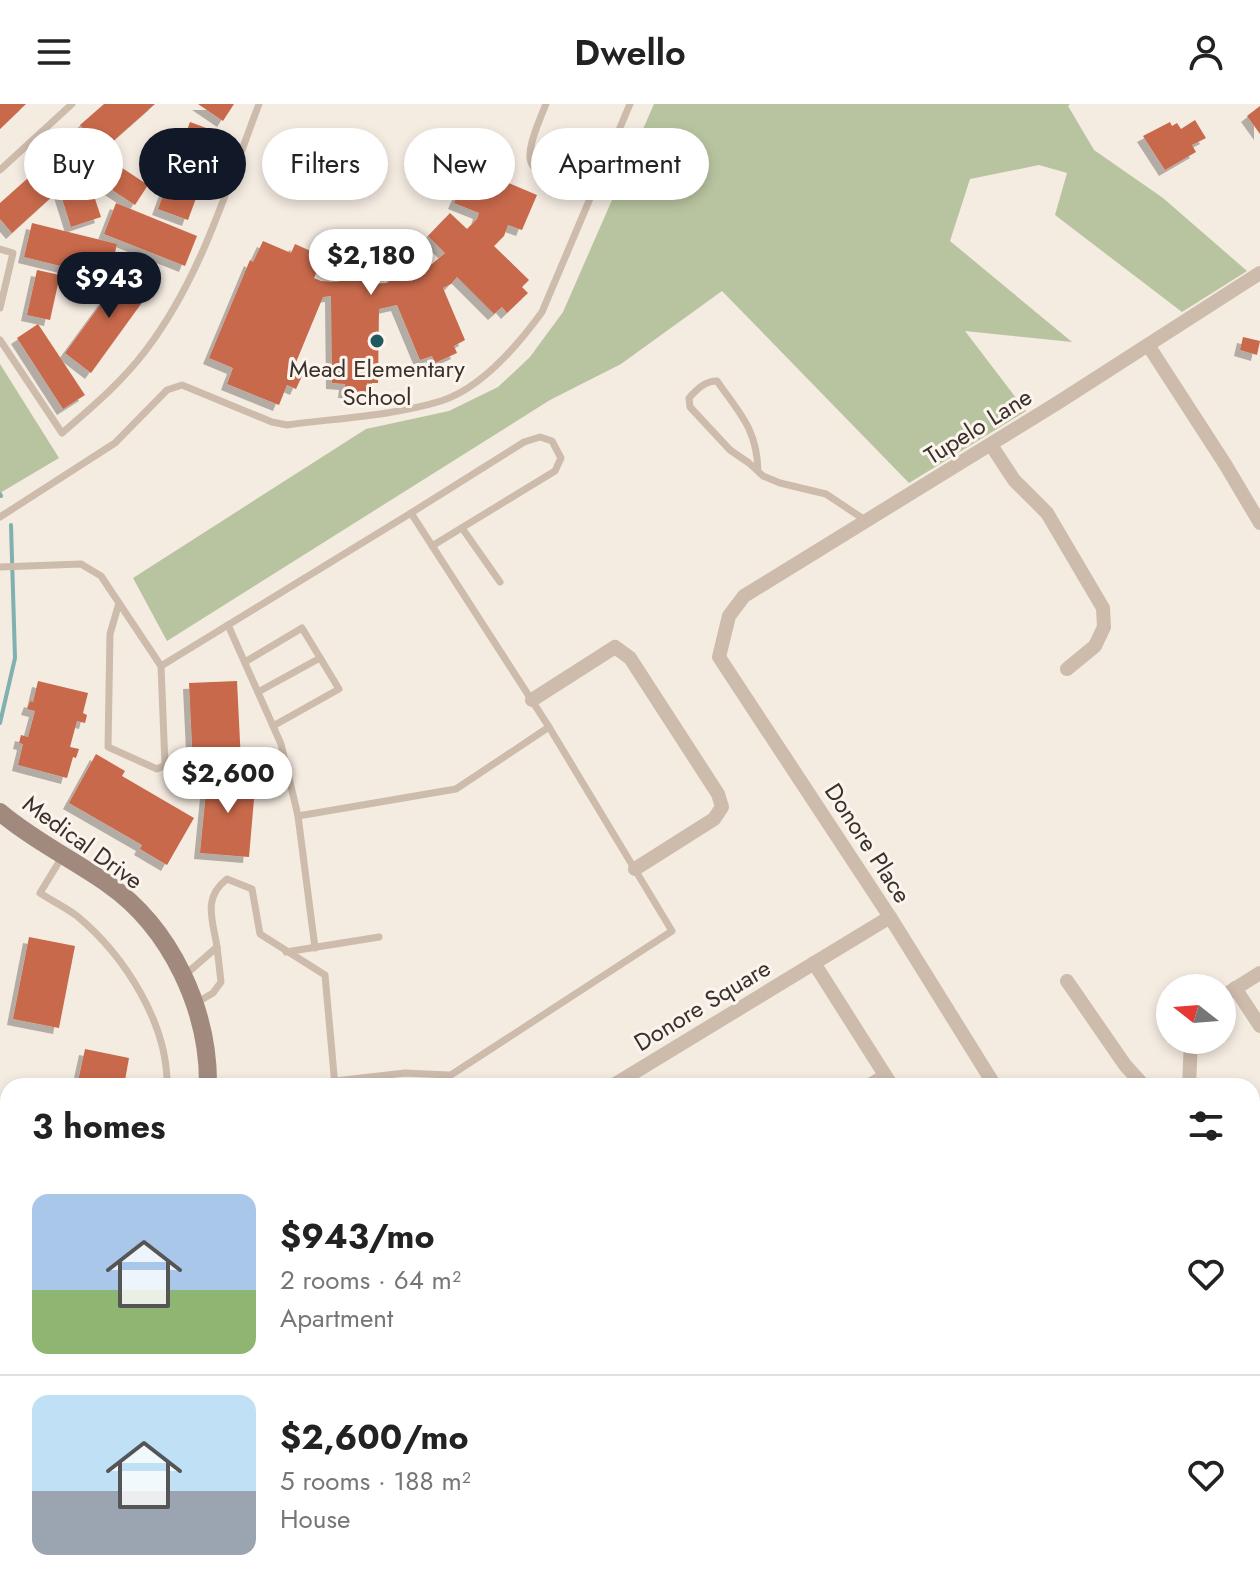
<!DOCTYPE html>
<html lang="en">
<head>
<meta charset="utf-8">
<style>
	body { margin:0; font-family:Jost,sans-serif; background:#f2f2f2; color:#222; height:100vh; display:flex; flex-direction:column; font-size:30px; white-space:nowrap }
	* { box-sizing:border-box; margin:0 }
	p { font-size:26px; color:#767676 }
	.icon { flex:none; width:44px; height:44px; fill:none; stroke:currentColor; stroke-width:2; stroke-linecap:round; stroke-linejoin:round }
	.map { position:relative; flex:1; overflow:hidden }
	.drawer { position:absolute; left:0px; top:974px; width:1260px; height:514px; display:flex; flex-direction:column; background:#fff; border-radius:24px 24px 0 0; box-shadow:0 4px 12px #0003 }
	.drawer>* { flex:none }
	.top-card { position:absolute; left:24px; top:24px; width:800px; height:72px; display:flex; gap:16px }
	.needle { width:52px; rotate:287deg }
	.fabs { position:absolute; left:1156px; top:870px; display:grid; gap:16px }
	.fabs a { display:grid; place-items:center; width:80px; height:80px; border-radius:50%; background:#fff; box-shadow:0 4px 12px #0003; font-size:40px }
	.price { position:absolute; translate:-50% -68px; padding:0 18px; border-radius:28px; background:#fff; color:#222; font-size:26px; line-height:52px; filter:drop-shadow(0 2px 4px #0008) }
	.price::after { content:''; position:absolute; left:50%; top:48px; width:24px; height:18px; margin-left:-12px; background:inherit; clip-path:polygon(0 0,100% 0,50% 100%) }
	.price.selected { background:#111827; color:#fff }
	ul { padding:0; list-style:none }
	li { display:flex; align-items:center; gap:24px; height:200px; padding:0 32px }
	li+li { border-top:2px solid #e0e0e0 }
	li span { display:grid; place-items:center; flex:none; width:224px; height:160px; border-radius:16px; color:#555 }
	li>.icon { margin-inline-start:auto }
	span .icon { width:96px; height:96px; fill:#fffc; stroke-width:1 }
	li b { font-size:34px }
	h2 { display:flex; justify-content:space-between; align-items:center; height:96px; padding:0 32px; font-size:34px }
	.tag { padding:0 28px; border-radius:36px; background:#fff; box-shadow:0 4px 12px #0003; font-size:28px; line-height:72px }
	.tag.selected { background:#111827; color:#fff }
	header { display:flex; justify-content:space-between; align-items:center; height:104px; padding:0 32px; background:#fff; font-size:36px; font-weight:600 }
	.map>svg:first-child { display:block }
</style>
</head>
<body>
<header><svg class="icon" aria-label="menu" viewBox="0 0 24 24"><path d="M4 6h16M4 12h16M4 18h16"/></svg>Dwello<svg class="icon" aria-label="person" viewBox="0 0 24 24"><circle cx="12" cy="8" r="4"/><path d="M4 21q1-7 8-7t8 7"/></svg></header>
<div class="map">
<svg width="1260" height="1487" viewBox="0 0 1260 1487">
	<defs>
		<filter id="shadow"><feDropShadow dx="-6" dy="6" stdDeviation="0" flood-color="#0004"/></filter>
	</defs>
	<rect width="100%" height="100%" fill="#f4ebe1"/>
	<g fill="#b8c4a0">
		<polygon points="654,0 1070,0 1068,2 1094,46 1163,94 1247,167 1182,208 1055,111 1067,69 1039,61 970,75 950,137 1072,238 965,227 1026,307 909,379 722,187 621,260 550,296 167,537 133,474 366,325 449,307 498,283 530,253 563,208"/>
		<polygon points="0,260 59,354 0,389"/>
	</g>
	<g fill="none" stroke-linecap="round" stroke-linejoin="round">
		<g stroke="#7fb0b2" stroke-width="4">
			<polyline points="0,390 1,392"/>
			<polyline points="0,619 15,554 11,421"/>
		</g>
	</g>
	<g fill="#c8694b" filter="url(#shadow)">
		<polygon points="0,0 26,0 0,25"/>
		<polygon points="104,0 155,0 103,46 80,21"/>
		<polygon points="198,0 234,0 223,17"/>
		<polygon points="1260,2 1260,30 1247,12"/>
		<polygon points="1195,16 1206,34 1192,41 1196,48 1165,66 1143,32 1170,18 1172,22 1177,19 1181,25"/>
		<polygon points="190,18 220,29 188,116 158,105"/>
		<polygon points="73,28 101,113 71,123 44,37"/>
		<polygon points="110,56 148,81 135,101 97,76"/>
		<polygon points="470,63 496,74 499,66 507,69 504,77 537,91 522,126 508,121 504,132 494,142 529,176 522,183 528,189 507,209 502,203 494,210 457,173 451,180 443,184 465,236 454,242 457,249 435,259 432,252 420,256 397,201 379,205 378,279 367,279 367,289 344,288 345,280 332,279 331,192 323,193 292,268 302,272 296,285 287,281 279,301 227,280 233,264 209,254 250,156 253,158 263,137 291,149 295,140 324,153 314,174 321,177 339,178 339,156 372,156 372,180 386,179 395,175 386,154 416,141 425,162 432,160 445,149 428,132 450,109 467,125 477,115 479,109 454,99"/>
		<polygon points="37,66 57,88 12,129 0,115 0,99"/>
		<polygon points="116,99 197,132 185,162 104,130"/>
		<polygon points="32,119 117,140 109,174 24,153"/>
		<polygon points="128,163 154,182 91,269 65,249"/>
		<polygon points="37,166 60,171 50,216 27,211"/>
		<polygon points="38,220 85,291 63,305 17,234"/>
		<polygon points="1243,233 1260,237 1257,251 1240,246"/>
		<polygon points="38,577 88,589 83,609 87,611 85,619 77,617 70,643 79,645 76,654 73,653 67,674 18,661 23,640 19,639 21,631 28,633 35,607 27,605 30,597 33,598"/>
		<polygon points="237,577 241,658 193,661 189,579"/>
		<polygon points="96,650 125,667 122,672 194,714 167,761 140,745 142,741 69,699"/>
		<polygon points="208,668 256,672 249,753 200,749"/>
		<polygon points="29,833 75,842 59,924 13,915"/>
		<polygon points="85,945 129,954 124,982 77,982"/>
		<polygon points="1,1214 8,1214 8,1274 2,1274"/>
		<polygon points="308,1480 339,1480 338,1487 308,1487"/>
		<polygon points="838,1480 879,1480 873,1485 875,1487 844,1487"/>
		<polygon points="904,1480 942,1480 938,1487 900,1487"/>
		<polygon points="982,1480 1018,1480 1006,1487 986,1487"/>
	</g>
	<g fill="none" stroke-linecap="round" stroke-linejoin="round">
		<polyline stroke="#b9a596" stroke-width="2" stroke-dasharray="4 4" stroke-linecap="butt" points="884,1480 886,1487"/>
		<g stroke="#cdbbac" stroke-width="7">
			<path d="M546,0c-30,72 -20,64 46,91"/>
			<polyline points="0,66 72,0"/>
			<polyline points="0,145 13,149 0,204"/>
			<path d="M0,236l62,93c30,-26 60,-51 84,-83 55,-72 81,-162 113,-246"/>
			<path d="M758,367c-1,-42 -18,-57 -41,-90 -12,0 -20,8 -28,17l1,9 40,43 19,13 14,13 17,7 46,11 39,26"/>
			<polyline points="411,409 524,338 540,333 552,337 561,354 555,367 432,442"/>
			<path d="M0,413l115,-74 52,-53 15,-5 90,37 15,3c51,-7 105,-9 154,-24 41,-13 77,-56 101,-89l88,-208"/>
			<polyline points="462,424 500,478"/>
			<polyline points="0,463 81,460 101,472 161,562 411,409 549,623 672,827 434,982"/>
			<polyline points="119,499 110,530 108,643 157,665 165,661 161,562"/>
			<polyline points="228,521 281,640 298,712 456,685 549,623"/>
			<polyline points="245,558 302,524 339,585 273,622"/>
			<polyline points="258,588 320,554"/>
			<polyline points="298,712 315,844"/>
			<path d="M62,753l-22,36c12,8 25,14 37,23 47,39 91,107 90,170"/>
			<path d="M217,843c-4,-27 -15,-49 10,-68l25,10 8,45 65,41 10,111"/>
			<polyline points="286,848 379,833"/>
			<polyline points="185,871 217,843 221,878 213,889 196,899"/>
			<polyline points="335,977 405,969 449,971"/>
			<polyline points="0,1084 8,1083"/>
			<polyline points="0,1282 8,1281"/>
			<polyline points="0,1339 8,1342"/>
			<polyline points="1252,1356 1260,1351"/>
			<polyline points="800,1480 805,1487"/>
			<polyline points="367,1487 368,1480"/>
			<polyline points="1054,1487 1070,1480"/>
		</g>
		<g stroke="#cdbbac" stroke-width="14">
			<polyline points="1148,241 1225,360 1260,419"/>
			<polyline points="991,341 1014,376 1047,409 1103,504 1104,523 1095,542 1067,565"/>
			<polyline points="532,596 615,543 630,554 718,690 722,703 714,715 635,765"/>
			<polyline points="814,859 892,982"/>
			<polyline points="1067,877 1125,961 1144,982"/>
			<polyline points="1235,884 1260,922"/>
			<polyline points="1222,893 1260,869"/>
			<polyline points="612,982 890,813"/>
			<polyline points="868,982 885,972"/>
			<polyline points="995,982 890,813 719,553 729,512 744,492 1059,298 1260,169"/>
			<polyline points="1189,982 1191,936"/>
			<polyline points="1252,1382 1260,1394"/>
		</g>
		<g stroke="#a18a7d" stroke-width="18">
			<path d="M0,708c33,28 72,47 108,72 63,44 101,126 100,202"/>
			<polyline points="196,1480 201,1487"/>
		</g>
	</g>
	<circle fill="#1f5a5e" stroke="#fbf5ee" stroke-width="3" cx="377" cy="237" r="8"/>
	<g text-anchor="middle" dominant-baseline="central" stroke-width="6" stroke-linejoin="round" paint-order="stroke">
		<g font-size="24" fill="#3b302b" stroke="#fbf5ee">
			<text x="377" y="264">Mead Elementary<tspan x="377" dy="28">School</tspan></text>
		</g>
		<g font-size="24" fill="#3b302b" stroke="#fbf5ee">
			<text transform="translate(978 322) rotate(-32)">Tupelo Lane</text>
			<text transform="translate(83 738) rotate(36)">Medical Drive</text>
			<text transform="translate(868 739) rotate(57)">Donore Place</text>
			<text transform="translate(702 901) rotate(-31)">Donore Square</text>
		</g>
	</g>
</svg>
<div class="fabs">
<a><svg class="needle" viewBox="-14 -14 28 28"><path d="M0-13l5 13h-10z" fill="#e53935"/><path d="M0 13l5-13h-10z" fill="#767676"/></svg></a>
</div>
<b class="price" style="left:371px;top:193px">$2,180</b>
<b class="price selected" style="left:109px;top:216px">$943</b>
<b class="price" style="left:228px;top:711px">$2,600</b>
<div class="top-card">
<a class="tag">Buy</a>
<a class="tag selected">Rent</a>
<a class="tag">Filters</a>
<a class="tag">New</a>
<a class="tag">Apartment</a>
</div>
<section class="drawer">
<h2>3 homes<svg class="icon" aria-label="filters" viewBox="0 0 24 24"><path d="M4 7h16M4 17h16"/><circle cx="9" cy="7" r="2"/><circle cx="15" cy="17" r="2"/></svg></h2>
<ul>
<li><span style="background:linear-gradient(#a9c7e8 60%,#8fb573 0)"><svg class="icon" aria-label="home" viewBox="0 0 24 24"><path d="M3 11l9-7 9 7M6 9v11h12V9"/></svg></span><div><b>$943/mo</b><p>2 rooms · 64 m²</p><p>Apartment</p></div><svg class="icon" aria-label="heart" viewBox="0 0 24 24"><path d="M12 20l-8-8c-3-5 5-10 8-4 3-6 11-1 8 4z"/></svg></li>
<li><span style="background:linear-gradient(#bfe0f5 60%,#9aa5b1 0)"><svg class="icon" aria-label="home" viewBox="0 0 24 24"><path d="M3 11l9-7 9 7M6 9v11h12V9"/></svg></span><div><b>$2,600/mo</b><p>5 rooms · 188 m²</p><p>House</p></div><svg class="icon" aria-label="heart" viewBox="0 0 24 24"><path d="M12 20l-8-8c-3-5 5-10 8-4 3-6 11-1 8 4z"/></svg></li>
</ul>
</section>
</div>
</body>
</html>
